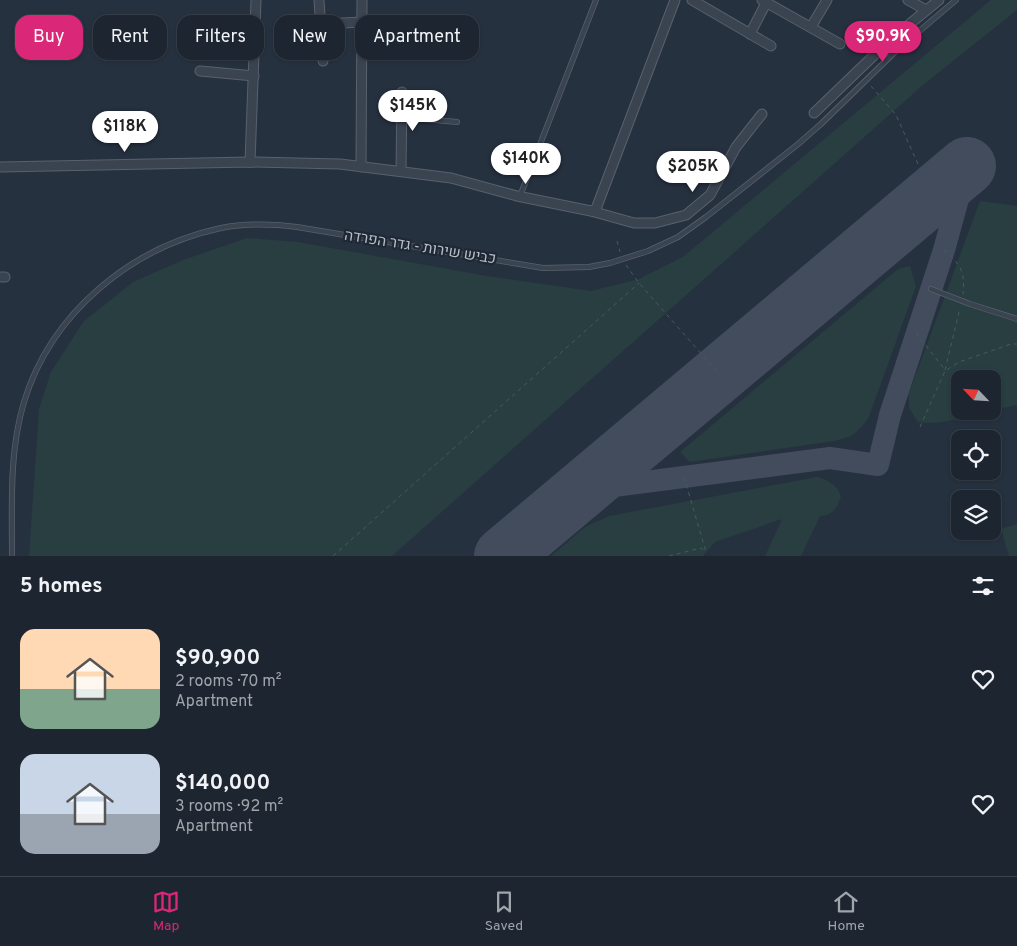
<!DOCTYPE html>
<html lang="en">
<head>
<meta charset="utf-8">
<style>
	body { margin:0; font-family:Overpass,Heebo,sans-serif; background:#252d38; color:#f1f3f6; height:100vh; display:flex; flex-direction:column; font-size:19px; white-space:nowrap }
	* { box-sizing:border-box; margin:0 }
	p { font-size:16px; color:#a0a5ab }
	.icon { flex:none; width:28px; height:28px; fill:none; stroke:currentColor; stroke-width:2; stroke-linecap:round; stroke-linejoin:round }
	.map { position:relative; height:556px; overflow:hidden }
	.side { display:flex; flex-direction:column; background:#1c2530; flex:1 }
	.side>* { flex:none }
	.guide { position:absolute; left:15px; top:15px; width:500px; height:45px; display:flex; gap:10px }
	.needle { width:32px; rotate:295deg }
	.fabs { position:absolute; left:951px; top:370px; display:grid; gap:10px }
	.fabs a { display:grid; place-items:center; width:50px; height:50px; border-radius:10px; background:#1c2530; box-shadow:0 1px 4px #0004,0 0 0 1px #3a424c; font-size:25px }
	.price { position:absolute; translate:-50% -42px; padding:0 11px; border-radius:18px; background:#fff; color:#222; font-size:16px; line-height:32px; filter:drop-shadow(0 1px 2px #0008) }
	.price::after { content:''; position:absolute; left:50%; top:30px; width:15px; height:11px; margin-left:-8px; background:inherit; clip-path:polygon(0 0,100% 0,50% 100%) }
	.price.active { background:#db2777; color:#fff }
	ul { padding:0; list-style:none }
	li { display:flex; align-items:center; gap:15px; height:125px; padding:0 20px }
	li span { display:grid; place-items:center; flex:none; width:140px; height:100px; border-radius:15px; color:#555 }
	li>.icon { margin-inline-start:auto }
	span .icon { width:60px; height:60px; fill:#fffc; stroke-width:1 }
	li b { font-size:21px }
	h2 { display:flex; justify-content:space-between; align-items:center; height:60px; padding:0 20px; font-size:21px }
	.tag { padding:0 18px; border-radius:15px; background:#1c2530; box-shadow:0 1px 4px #0004,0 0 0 1px #3a424c; font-size:18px; line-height:45px }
	.tag.active { background:#db2777; color:#fff }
	.tabs { display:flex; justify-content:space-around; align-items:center; height:70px; border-top:1px solid #3a424c; background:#1c2530; font-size:14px; color:#a0a5ab }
	.tabs a { display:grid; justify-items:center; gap:2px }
	.tabs .active { color:#db2777 }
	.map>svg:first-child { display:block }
</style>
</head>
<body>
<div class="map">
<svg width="1017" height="556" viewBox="0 0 1017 556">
	<rect width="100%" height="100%" fill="#263140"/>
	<g fill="#283e41">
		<polygon points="991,0 1017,0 1017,10 923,85 392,556 29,556 39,409 51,372 83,322 133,282 183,260 247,238 298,242 487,276 591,291 639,279 683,257"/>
		<path d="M980,201l37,5v199l-24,5 -1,-31h-32v32h28c-22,5 -47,15 -70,11l-9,-14v-15z"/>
		<path d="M910,266l6,20 -47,131c-12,17 -15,19 -35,24l-144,21 -10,-10 218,-183z"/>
		<path d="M817,477c10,2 21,9 24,19 -4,13 -8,19 -21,20l-19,40h-36l17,-37 -67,23 -12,14h-152l34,-29 24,-11z"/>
		<polygon points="1017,524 1017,556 1009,556 1001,529"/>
	</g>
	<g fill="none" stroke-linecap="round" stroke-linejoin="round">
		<polyline stroke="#424c5c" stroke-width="22" points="583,490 830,458 878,465 890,415 944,250 967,166"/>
		<polyline stroke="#424c5c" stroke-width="58" points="503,556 967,166"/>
		<defs>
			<g id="service">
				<polyline points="402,117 457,122"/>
				<polyline points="520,196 596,0"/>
				<polyline points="931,289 970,304 1017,319"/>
				<path d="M12,556c0,-52 -3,-104 12,-154 27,-89 107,-155 197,-174 25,-5 51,-4 76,-1l246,41 46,-1 21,-4 38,-12 30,-14 28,-20 91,-72 24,-21 76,-74 59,-50"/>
			</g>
			<g id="minor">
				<polyline points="319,0 323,61"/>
				<polyline points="692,0 771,46"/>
				<polyline points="762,0 840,44"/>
				<polyline points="908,0 926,10"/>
				<polyline points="322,24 362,22"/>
				<polyline points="811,27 827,0"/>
				<polyline points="750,34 766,3"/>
				<polyline points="200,71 254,76"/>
				<polyline points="814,113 890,40 939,0"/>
				<polyline points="250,162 256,0"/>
				<polyline points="0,167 250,162 340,164 451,178 517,196 591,211 596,209 599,201 675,0"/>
				<polyline points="361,167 362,0"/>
				<polyline points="401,171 402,92"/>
				<polyline points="591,211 634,223 655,223 686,215 710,195 736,147 762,114"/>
				<polyline points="0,277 5,277"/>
			</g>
		</defs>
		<use href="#service" stroke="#58616d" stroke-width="6"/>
		<use href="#minor" stroke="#58616d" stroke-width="11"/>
		<g stroke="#465b5e" stroke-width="1" stroke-dasharray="4 4" stroke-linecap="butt">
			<polyline points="871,86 896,115 918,164"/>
			<polyline points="617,241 620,252"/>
			<path d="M944,250c17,15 21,21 19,44"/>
			<polyline points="626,265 639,283 720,375"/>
			<polyline points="916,333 945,370"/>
			<polyline points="945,370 960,308"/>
			<polyline points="920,427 945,371 959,362 1011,344 1017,344"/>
			<polyline points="684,477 706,552"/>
			<polyline points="333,556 639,283"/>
			<polyline points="669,556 701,548 706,552"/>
		</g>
		<use href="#service" stroke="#3a4350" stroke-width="4.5"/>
		<use href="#minor" stroke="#3a4350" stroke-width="9"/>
	</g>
	<g text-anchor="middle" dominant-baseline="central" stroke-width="4.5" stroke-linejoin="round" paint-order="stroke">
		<g font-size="15" fill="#b7beca" stroke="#1f2835">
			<text transform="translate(420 248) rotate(9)">כביש שירות - גדר הפרדה</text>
		</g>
	</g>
</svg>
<div class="fabs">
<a><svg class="needle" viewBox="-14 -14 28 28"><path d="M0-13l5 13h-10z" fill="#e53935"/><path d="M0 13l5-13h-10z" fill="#a0a5ab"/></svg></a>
<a><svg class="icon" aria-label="locate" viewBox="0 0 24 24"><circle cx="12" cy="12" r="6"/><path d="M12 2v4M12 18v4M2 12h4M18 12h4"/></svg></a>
<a><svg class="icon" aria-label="layers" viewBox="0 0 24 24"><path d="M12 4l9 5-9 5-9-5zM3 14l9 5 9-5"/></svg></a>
</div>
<b class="price active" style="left:883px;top:63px">$90.9K</b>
<b class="price" style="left:413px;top:132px">$145K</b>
<b class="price" style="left:125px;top:153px">$118K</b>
<b class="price" style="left:526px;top:185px">$140K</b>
<b class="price" style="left:693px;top:193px">$205K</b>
<div class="guide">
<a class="tag active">Buy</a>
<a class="tag">Rent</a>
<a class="tag">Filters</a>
<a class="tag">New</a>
<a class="tag">Apartment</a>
</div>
</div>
<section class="side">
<h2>5 homes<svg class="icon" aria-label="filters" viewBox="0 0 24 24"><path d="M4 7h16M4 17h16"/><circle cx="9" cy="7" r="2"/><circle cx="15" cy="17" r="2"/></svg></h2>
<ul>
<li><span style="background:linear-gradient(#ffd9b3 60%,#7fa58c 0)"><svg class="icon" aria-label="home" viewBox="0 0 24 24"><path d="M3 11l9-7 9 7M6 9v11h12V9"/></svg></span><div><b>$90,900</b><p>2 rooms · 70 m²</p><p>Apartment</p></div><svg class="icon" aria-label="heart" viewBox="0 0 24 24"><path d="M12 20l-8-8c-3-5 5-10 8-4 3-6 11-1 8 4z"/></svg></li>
<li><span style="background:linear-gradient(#c9d6e8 60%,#9aa5b1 0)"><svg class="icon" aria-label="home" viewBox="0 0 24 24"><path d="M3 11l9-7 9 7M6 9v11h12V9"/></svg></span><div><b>$140,000</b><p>3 rooms · 92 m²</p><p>Apartment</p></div><svg class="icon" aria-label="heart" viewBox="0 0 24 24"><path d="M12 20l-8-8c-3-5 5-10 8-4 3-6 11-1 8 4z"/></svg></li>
</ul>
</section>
<nav class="tabs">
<a class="active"><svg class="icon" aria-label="map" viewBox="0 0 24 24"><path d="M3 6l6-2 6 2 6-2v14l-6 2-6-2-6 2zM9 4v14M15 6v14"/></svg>Map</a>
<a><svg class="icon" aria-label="saved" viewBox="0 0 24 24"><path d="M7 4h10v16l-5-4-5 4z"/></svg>Saved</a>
<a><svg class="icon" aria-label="home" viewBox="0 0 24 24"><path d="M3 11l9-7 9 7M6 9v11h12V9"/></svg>Home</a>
</nav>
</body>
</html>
